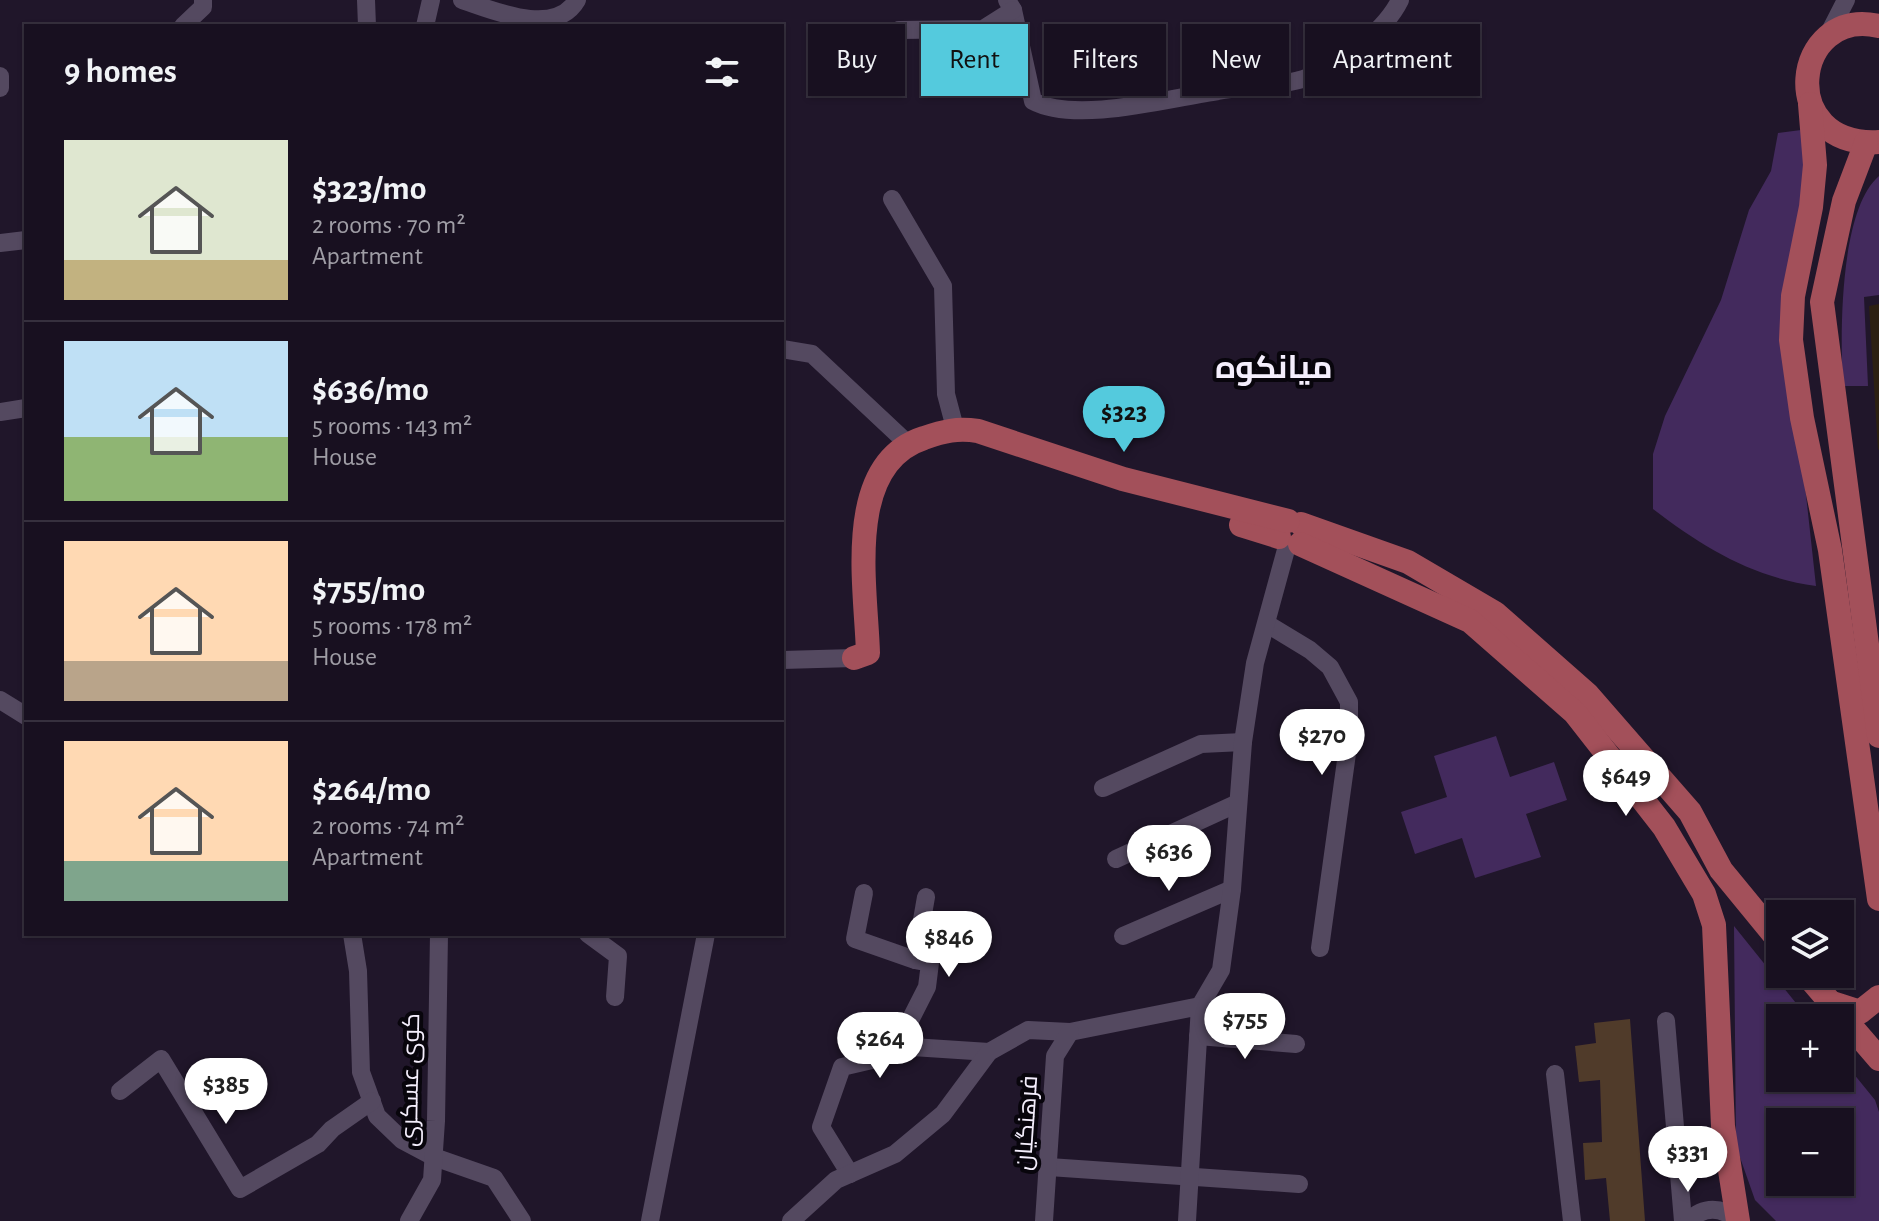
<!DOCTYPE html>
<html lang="en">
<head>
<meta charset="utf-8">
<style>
	body { margin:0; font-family:"Alegreya Sans",Cairo,sans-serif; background:#211929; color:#f1f3f6; height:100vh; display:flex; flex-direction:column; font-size:30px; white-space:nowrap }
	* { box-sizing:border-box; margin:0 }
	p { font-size:26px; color:#9f9da5 }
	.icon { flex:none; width:44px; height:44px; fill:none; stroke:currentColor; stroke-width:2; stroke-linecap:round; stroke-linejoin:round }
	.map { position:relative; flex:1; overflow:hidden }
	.drawer { position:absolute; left:24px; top:24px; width:760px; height:912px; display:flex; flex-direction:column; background:#181020; border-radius:0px; box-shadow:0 2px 6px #0004,0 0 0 2px #36303e }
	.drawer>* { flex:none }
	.banner { position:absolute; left:808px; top:24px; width:760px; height:72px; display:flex; gap:16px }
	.tools { position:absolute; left:1766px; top:900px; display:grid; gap:16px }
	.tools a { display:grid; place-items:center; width:88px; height:88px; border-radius:0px; background:#181020; box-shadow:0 2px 6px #0004,0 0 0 2px #36303e; font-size:40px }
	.price { position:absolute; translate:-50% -68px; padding:0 18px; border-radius:28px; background:#fff; color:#222; font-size:26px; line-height:52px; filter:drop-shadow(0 2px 4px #0008) }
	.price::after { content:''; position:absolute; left:50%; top:48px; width:24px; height:18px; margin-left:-12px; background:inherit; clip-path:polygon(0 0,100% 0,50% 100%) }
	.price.on { background:#54cadd; color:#111 }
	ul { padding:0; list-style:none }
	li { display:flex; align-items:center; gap:24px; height:200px; padding:0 40px }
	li+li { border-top:2px solid #36303e }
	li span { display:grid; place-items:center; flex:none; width:224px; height:160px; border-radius:0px; color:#555 }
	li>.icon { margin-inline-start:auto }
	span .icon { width:96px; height:96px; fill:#fffc; stroke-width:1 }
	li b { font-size:34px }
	h2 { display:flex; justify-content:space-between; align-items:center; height:96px; padding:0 40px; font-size:34px }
	.pill { padding:0 28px; border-radius:0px; background:#181020; box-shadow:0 2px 6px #0004,0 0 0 2px #36303e; font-size:28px; line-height:72px }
	.pill.on { background:#54cadd; color:#111 }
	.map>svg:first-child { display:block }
</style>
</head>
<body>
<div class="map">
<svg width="1879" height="1221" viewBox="0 0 1879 1221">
	<rect width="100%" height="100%" fill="#20162a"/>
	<polygon fill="#2c2012" points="1879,304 1879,449 1878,450 1869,306"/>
	<g fill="#432a5d" fill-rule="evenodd">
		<path d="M1801,130l10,26 -21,193 26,237c-64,-9 -112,-38 -163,-77v-55l12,-38 56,-116 28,-90 22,-39 7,-38z"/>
		<path d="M1879,176v119l-15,2 4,89h-25c-3,-49 -4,-176 36,-210z"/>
		<polygon points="1496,736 1510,777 1554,762 1567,800 1526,814 1541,857 1475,878 1462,838 1415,854 1401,812 1447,797 1434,756"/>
		<path d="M1734,926l74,92h-28v60h60v-21l35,43 4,12v109h-103l-21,-21 -19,-54zM1780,1122h60v60h-60z"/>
	</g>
	<polygon fill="#503b2a" points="1630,1019 1645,1221 1610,1221 1606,1178 1585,1180 1584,1161 1583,1143 1602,1142 1600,1080 1579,1082 1575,1046 1596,1043 1594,1023"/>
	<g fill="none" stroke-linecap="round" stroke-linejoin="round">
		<g stroke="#544960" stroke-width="18">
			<polyline points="366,0 367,26"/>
			<path d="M462,0c30,10 93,38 115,0"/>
			<path d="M1007,0l6,10 20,91c43,23 137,-3 185,-10 27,-5 59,-4 85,-12 34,-11 82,-48 97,-79"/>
			<polyline points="183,26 203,7 203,0"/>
			<polyline points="425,26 431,0"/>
			<polyline points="1827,37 1846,0"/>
			<polyline points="0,76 0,88"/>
			<polyline points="847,79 872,78 899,30 983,29 1013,10"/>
			<polyline points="892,199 943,286 946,394 955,428"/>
			<polyline points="0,243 26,240"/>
			<polyline points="782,349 812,354 907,443"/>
			<polyline points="0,412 26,408"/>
			<polyline points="1267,624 1310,650 1330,667 1349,702 1349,739 1320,948"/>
			<polyline points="782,660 854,658"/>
			<polyline points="0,700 26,716"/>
			<polyline points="1103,788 1201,744 1243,742"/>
			<polyline points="1116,859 1238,803"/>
			<polyline points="864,893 855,939 915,960"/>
			<polyline points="352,934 358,971 361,1072 377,1116 402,1140 434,1157 494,1178 522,1221"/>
			<polyline points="588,934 618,956 615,997"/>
			<polyline points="1123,936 1232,889"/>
			<polyline points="1200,1006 1221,970 1232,889 1243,742 1255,663 1287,546"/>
			<polyline points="1666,1021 1683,1221"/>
			<polyline points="1198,1036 1296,1044"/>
			<polyline points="897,1046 927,987 930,963 915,960 926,897"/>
			<polyline points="1555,1074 1572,1221"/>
			<polyline points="120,1091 161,1059 240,1189 318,1144 332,1129 372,1101"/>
			<polyline points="1049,1167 1299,1184"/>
			<polyline points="850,1174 821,1127 842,1067 872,1060 897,1046 989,1052"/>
			<polyline points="409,1221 432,1180 436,1121 439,934"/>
			<polyline points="650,1221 706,934"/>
			<polyline points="791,1221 836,1180 895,1154 943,1114 989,1052 1028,1030 1070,1032 1200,1006 1187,1221"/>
			<polyline points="1044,1221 1055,1056 1070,1032"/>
			<path d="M1689,1221c14,-15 33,-15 48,0"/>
		</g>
		<g stroke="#a3505a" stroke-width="24">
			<path d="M1879,26c-87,-20 -104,122 0,116"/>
			<polyline points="1810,104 1815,165 1811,207 1793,296 1791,340 1802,418 1830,550 1879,899"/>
			<polyline points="1866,143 1844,201 1822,302 1879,736"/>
			<polyline points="1301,524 1408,562 1495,613 1587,694 1690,812 1721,870 1780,942"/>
			<polyline points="1241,525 1279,537"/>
			<polyline points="1300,544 1470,621 1575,713 1664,827 1704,894 1714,925 1723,1126 1738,1221"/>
			<path d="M854,658l14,-5c-2,-67 -25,-189 56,-215 20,-7 33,-10 54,-7l145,48 165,42"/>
			<polyline points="1806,974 1879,1059"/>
			<polyline points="1829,1002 1860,1012 1879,997"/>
		</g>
	</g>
	<g text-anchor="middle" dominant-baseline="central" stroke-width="8" stroke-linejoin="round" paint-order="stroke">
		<g font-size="24" fill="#f4eefc" stroke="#08050c">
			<text transform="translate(411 1080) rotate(-89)">کوی عسکری</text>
			<text transform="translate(1027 1123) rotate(-86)">فرهنگیان</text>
		</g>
		<g font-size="32" font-weight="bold" fill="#f4eefc" stroke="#08050c">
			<text x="1274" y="368">میانکوه</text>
		</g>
	</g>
</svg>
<div class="tools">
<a><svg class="icon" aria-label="layers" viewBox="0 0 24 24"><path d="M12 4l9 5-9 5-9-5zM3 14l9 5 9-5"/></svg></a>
<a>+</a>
<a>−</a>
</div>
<b class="price on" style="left:1124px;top:454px">$323</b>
<b class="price" style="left:1322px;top:777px">$270</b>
<b class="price" style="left:1626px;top:818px">$649</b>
<b class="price" style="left:1169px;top:893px">$636</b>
<b class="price" style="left:949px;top:979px">$846</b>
<b class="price" style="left:1245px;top:1061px">$755</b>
<b class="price" style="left:880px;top:1080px">$264</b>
<b class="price" style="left:226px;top:1126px">$385</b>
<b class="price" style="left:1688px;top:1194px">$331</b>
<div class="banner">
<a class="pill">Buy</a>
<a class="pill on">Rent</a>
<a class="pill">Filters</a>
<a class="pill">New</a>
<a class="pill">Apartment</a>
</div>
<section class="drawer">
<h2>9 homes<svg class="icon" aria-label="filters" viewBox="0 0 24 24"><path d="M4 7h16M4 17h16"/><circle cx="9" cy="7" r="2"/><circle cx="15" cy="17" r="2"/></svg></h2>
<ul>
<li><span style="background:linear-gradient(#dfe7d0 75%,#c2b280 0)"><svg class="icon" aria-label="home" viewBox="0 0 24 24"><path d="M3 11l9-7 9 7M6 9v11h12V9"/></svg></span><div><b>$323/mo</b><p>2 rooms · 70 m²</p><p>Apartment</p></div></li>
<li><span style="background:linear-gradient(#bfe0f5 60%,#8fb573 0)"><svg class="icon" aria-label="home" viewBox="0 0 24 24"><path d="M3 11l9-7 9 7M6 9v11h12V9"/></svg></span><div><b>$636/mo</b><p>5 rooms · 143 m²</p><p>House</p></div></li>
<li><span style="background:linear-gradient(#ffd9b3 75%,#b9a48a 0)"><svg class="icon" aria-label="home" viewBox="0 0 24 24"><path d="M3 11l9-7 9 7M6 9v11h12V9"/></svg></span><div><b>$755/mo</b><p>5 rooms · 178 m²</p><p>House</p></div></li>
<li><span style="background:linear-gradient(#ffd9b3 75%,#7fa58c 0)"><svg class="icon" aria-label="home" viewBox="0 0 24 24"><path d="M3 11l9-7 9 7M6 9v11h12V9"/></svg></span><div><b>$264/mo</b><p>2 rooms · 74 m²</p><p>Apartment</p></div></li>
</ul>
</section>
</div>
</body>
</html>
